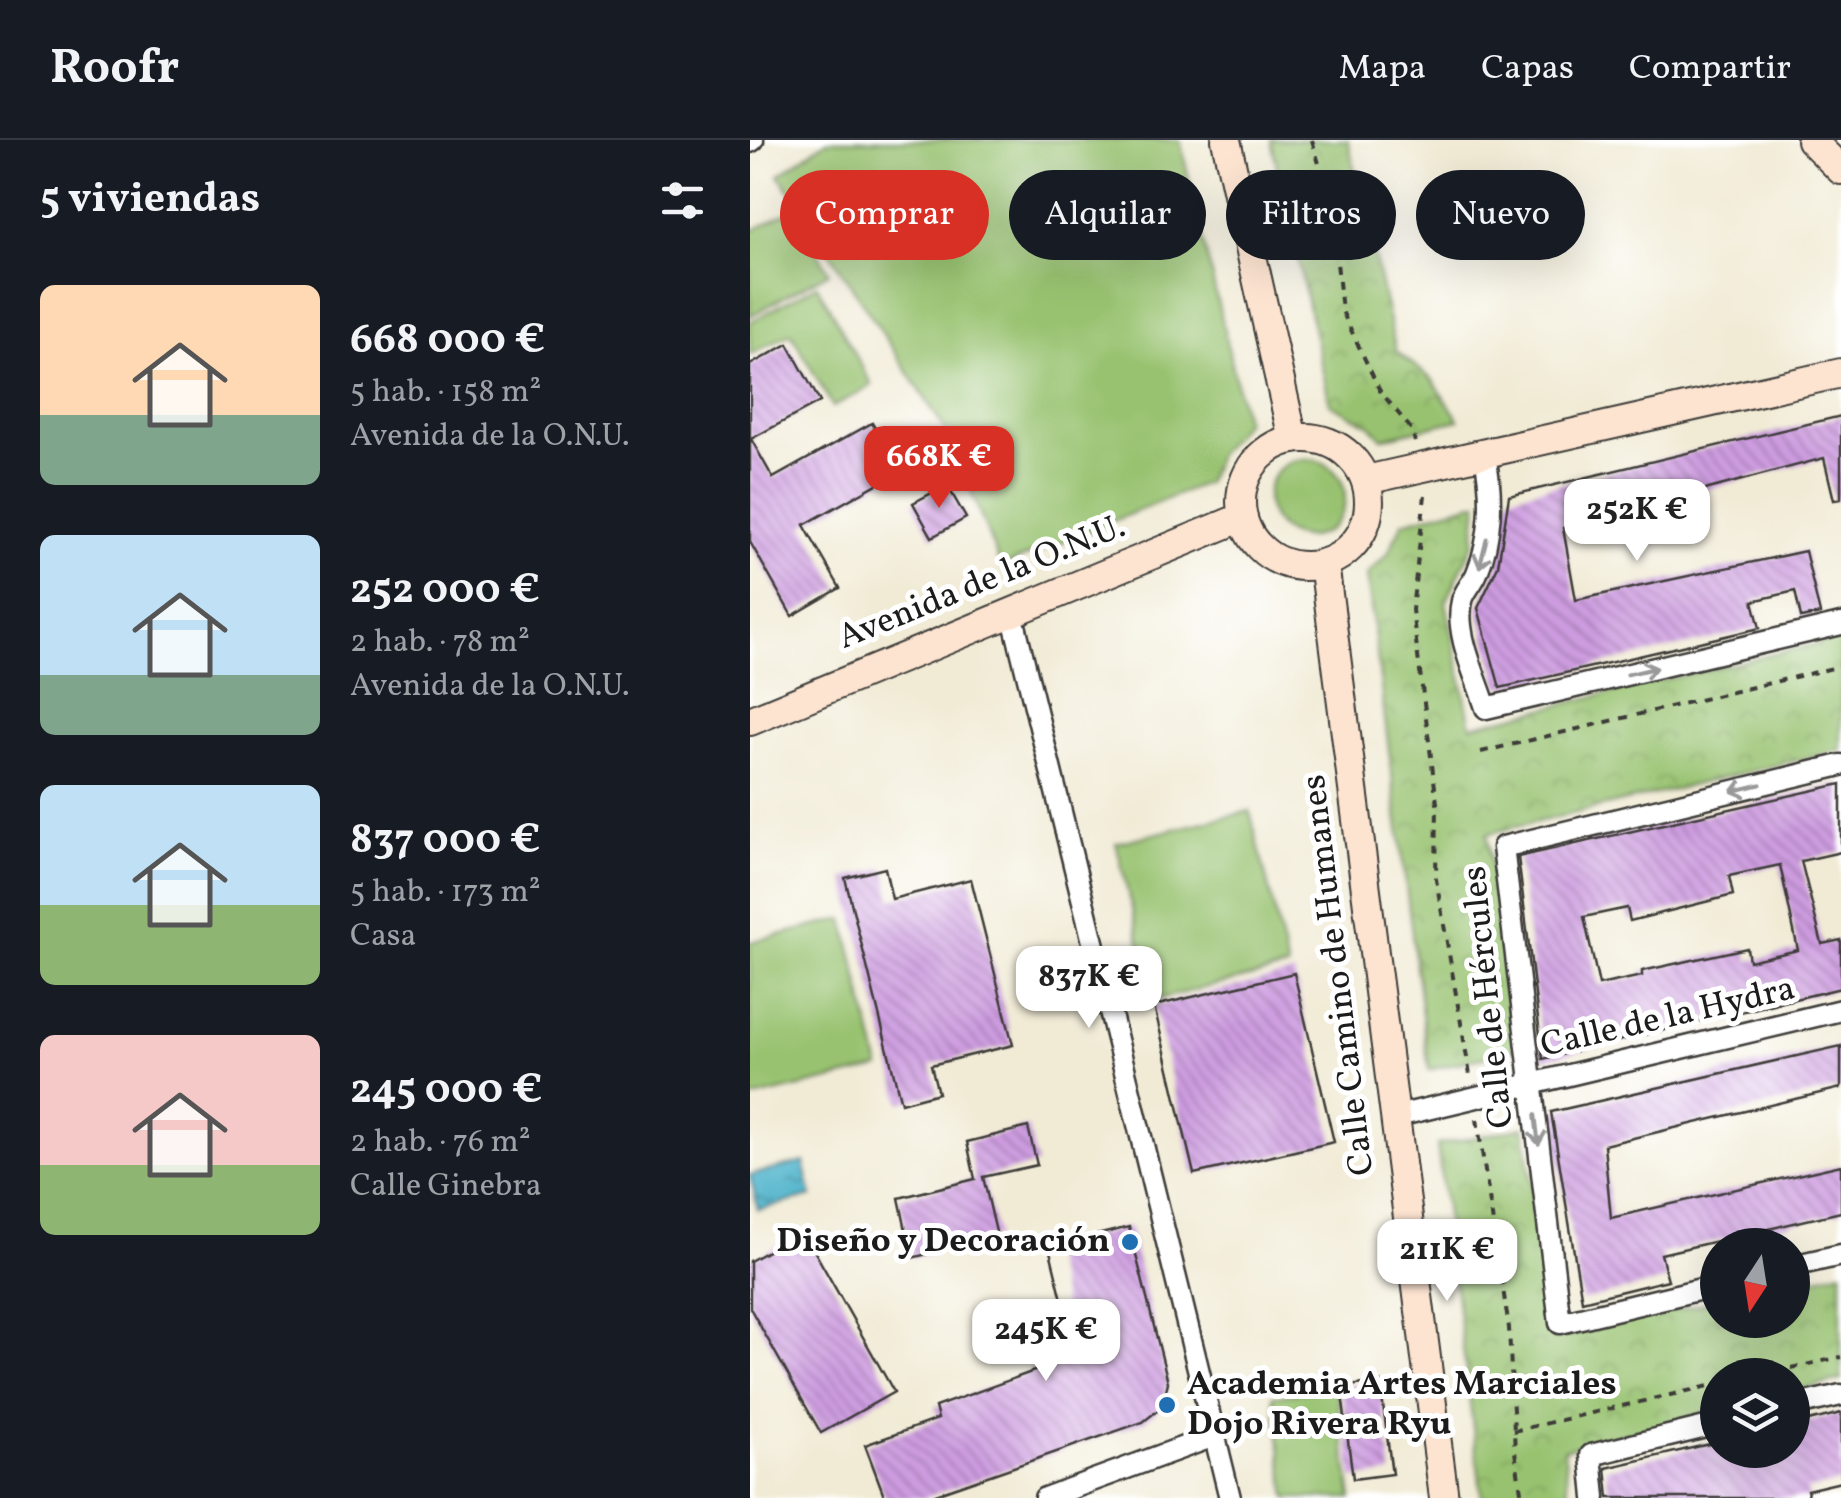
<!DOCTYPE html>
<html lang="es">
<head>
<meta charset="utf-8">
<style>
	body { margin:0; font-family:Vollkorn,serif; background:#242831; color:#f1f3f6; height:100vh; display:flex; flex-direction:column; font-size:38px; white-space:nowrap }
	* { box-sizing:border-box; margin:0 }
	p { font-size:32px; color:#9ea1a6 }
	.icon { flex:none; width:55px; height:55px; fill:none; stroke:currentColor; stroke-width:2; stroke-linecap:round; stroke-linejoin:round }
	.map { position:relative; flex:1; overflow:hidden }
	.panel { display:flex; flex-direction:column; background:#171b24; width:750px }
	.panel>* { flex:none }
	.top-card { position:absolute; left:30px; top:30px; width:910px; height:90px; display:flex; gap:20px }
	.needle { width:65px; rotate:192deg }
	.fabs { position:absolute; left:950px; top:1088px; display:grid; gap:20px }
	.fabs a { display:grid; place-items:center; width:110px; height:110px; border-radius:50%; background:#171b24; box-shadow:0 10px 40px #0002; font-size:50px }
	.price { position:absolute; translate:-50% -85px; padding:0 22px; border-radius:20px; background:#fff; color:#222; font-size:32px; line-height:65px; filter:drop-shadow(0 2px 5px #0008) }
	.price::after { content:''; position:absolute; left:50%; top:60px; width:30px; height:22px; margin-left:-15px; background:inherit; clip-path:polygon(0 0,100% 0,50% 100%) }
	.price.active { background:#d93025; color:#fff }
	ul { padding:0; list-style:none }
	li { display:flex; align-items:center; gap:30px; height:250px; padding:0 40px }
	li span { display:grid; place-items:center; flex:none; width:280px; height:200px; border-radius:15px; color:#555 }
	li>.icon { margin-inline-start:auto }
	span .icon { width:120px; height:120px; fill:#fffc; stroke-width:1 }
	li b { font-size:42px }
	h2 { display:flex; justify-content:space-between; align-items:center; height:120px; padding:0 40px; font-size:42px }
	.pill { padding:0 35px; border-radius:45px; background:#171b24; box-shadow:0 10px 40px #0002; font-size:35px; line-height:90px }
	.pill.active { background:#d93025; color:#fff }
	header { display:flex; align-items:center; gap:60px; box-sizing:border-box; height:140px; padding:0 50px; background:#171b24; border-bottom:2px solid #363941 }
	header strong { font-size:48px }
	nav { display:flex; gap:55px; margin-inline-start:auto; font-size:35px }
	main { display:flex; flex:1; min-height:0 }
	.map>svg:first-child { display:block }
</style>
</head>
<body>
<header>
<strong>Roofr</strong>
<nav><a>Mapa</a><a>Capas</a><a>Compartir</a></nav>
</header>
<main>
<section class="panel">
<h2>5 viviendas<svg class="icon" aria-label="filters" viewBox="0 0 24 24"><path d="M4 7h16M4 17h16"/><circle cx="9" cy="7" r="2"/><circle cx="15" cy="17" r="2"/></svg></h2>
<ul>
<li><span style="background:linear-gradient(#ffd9b3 65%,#7fa58c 0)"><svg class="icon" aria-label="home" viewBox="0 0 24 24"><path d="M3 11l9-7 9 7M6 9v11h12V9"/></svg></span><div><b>668 000 €</b><p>5 hab. · 158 m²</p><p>Avenida de la O.N.U.</p></div></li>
<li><span style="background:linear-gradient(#bfe0f5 70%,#7fa58c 0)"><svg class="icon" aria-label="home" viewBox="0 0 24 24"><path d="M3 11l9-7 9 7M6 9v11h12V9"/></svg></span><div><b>252 000 €</b><p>2 hab. · 78 m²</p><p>Avenida de la O.N.U.</p></div></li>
<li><span style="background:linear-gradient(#bfe0f5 60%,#8fb573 0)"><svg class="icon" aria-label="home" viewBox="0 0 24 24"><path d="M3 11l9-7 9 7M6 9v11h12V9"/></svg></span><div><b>837 000 €</b><p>5 hab. · 173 m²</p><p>Casa</p></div></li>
<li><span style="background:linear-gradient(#f6c9c9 65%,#8fb573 0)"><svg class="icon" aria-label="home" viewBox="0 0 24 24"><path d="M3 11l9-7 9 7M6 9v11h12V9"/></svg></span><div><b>245 000 €</b><p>2 hab. · 76 m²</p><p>Calle Ginebra</p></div></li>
</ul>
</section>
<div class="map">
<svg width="1091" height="1358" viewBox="0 0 1091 1358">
	<defs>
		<pattern id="park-crowns" width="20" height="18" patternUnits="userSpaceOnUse" patternTransform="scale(2.5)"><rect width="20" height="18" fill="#98c270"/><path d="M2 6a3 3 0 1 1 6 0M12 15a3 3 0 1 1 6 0" fill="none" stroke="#82a660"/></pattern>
		<pattern id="water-ripples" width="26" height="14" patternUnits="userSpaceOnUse" patternTransform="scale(2.5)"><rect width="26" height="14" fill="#4ab1c9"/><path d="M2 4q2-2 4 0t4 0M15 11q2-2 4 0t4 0" fill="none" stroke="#3d8fa2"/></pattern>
		<pattern id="building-back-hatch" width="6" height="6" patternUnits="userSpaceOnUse" patternTransform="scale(2.5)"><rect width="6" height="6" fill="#cd9ce0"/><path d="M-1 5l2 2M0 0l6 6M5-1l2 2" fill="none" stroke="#a67eb5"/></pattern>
	</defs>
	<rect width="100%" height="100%" fill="#fff"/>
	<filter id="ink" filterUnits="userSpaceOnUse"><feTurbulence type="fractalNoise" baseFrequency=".01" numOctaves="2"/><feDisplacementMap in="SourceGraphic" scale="20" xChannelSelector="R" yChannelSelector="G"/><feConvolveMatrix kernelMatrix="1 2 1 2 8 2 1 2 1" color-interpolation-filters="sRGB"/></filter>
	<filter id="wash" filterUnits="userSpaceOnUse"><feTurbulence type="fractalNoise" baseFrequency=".0048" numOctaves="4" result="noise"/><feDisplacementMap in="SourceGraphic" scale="40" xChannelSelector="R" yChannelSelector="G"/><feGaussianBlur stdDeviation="2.25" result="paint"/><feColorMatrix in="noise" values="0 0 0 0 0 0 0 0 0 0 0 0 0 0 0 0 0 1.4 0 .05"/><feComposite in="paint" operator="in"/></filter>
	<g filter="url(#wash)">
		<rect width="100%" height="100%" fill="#f1ebd5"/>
		<g fill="#98c270" stroke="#5a6f46" stroke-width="2.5">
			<polygon points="77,0 430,0 495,281 467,315 456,343 251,427 199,295 29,35"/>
			<polygon points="43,69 79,132 0,176 0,92"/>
			<polygon points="67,145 122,245 83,267 41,193 0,215 0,182"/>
			<circle cx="556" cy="358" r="39"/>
			<polygon points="500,671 538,828 404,860 366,703"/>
			<polygon points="94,779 130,928 0,959 0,802"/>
			<polygon points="586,1248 602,1358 537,1358 523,1256"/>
		</g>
		<g fill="url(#park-crowns)" stroke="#5a6f46" stroke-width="2.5">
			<polygon points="521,0 598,0 646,211 683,240 709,280 632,298 620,285 580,264"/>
			<polygon points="728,362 724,402 696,462 721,586 1091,498 1091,610 737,694 766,909 679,930 617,435 638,413 653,382"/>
			<polygon points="774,987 803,1199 967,1160 968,1180 1042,1180 1043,1143 1091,1131 1091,1240 1043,1252 1042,1235 968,1235 967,1271 814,1309 819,1358 732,1358 687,1005"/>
		</g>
		<polygon fill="url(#water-ripples)" stroke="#336672" stroke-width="2.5" points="54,1022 62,1056 8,1070 0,1035"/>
		<g id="blocks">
			<g fill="url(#building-back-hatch)" fill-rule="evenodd">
				<polygon points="38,204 70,262 1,299 23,338 122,283 150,331 54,385 90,448 42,476 0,402 0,225"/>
				<polygon points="1091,276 1091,359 1084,360 1074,318 813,388 826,460 1055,411 1070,474 1051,478 1045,451 1003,461 1010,488 750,548 728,468 748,426 759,356"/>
				<polygon points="197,345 216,378 182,397 163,363"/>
				<path d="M1091,644v68l-40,9 21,83 19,-4v48l-298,71 -25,-202zM1030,725l18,85 -49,11 -2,-13 -105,23v5l-43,9 -15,-68 43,-9 3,13 103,-26 -4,-19z"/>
				<polygon points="135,728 142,759 221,739 263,905 181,925 188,953 151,963 95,738"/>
				<polygon points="544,833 584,1002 444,1034 404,866"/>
				<polygon points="1091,906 1091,948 854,1005 861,1078 1091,1025 1091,1072 911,1114 918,1140 832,1161 801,972"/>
				<polygon points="278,987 287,1025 233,1037 247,1096 162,1118 149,1058 225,1039 217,1002"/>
				<polygon points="379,1087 418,1242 412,1267 393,1282 174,1358 135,1358 115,1305 188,1279 185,1267 326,1216 299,1107"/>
				<polygon points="53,1091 144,1252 71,1293 0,1168 0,1121"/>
				<polygon points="630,1242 642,1334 603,1339 591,1247"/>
				<polygon points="1091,1273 1091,1342 1057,1350 1059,1358 859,1358 856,1328 968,1302 968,1310 1042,1310 1042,1285"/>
			</g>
		</g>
	</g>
	<g filter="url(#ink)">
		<use href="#blocks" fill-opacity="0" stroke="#3c3b38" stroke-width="2.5"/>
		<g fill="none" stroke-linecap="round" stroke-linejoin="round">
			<defs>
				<g id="street">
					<polyline points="0,2 3,0"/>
					<path d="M735,317c8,37 7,80 -8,116 -4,10 -13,18 -15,28 -8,32 15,77 24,107l355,-84"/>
					<polyline points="262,473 480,1358"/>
					<polyline points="643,977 1091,870"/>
					<polyline points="1042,1126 1091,1115"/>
					<polyline points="968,1145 810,1183 753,707 1091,625"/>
					<polyline points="1042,1266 1091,1255"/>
					<polyline points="295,1358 464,1296"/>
					<polyline points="845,1358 841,1315 968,1284"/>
				</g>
				<g id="secondary">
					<polyline points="476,0 543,299"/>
					<polyline points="1061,0 1091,30"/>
					<circle cx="555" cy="362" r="64"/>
					<polyline points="616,340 1091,233"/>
					<polyline points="574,423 694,1358"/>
					<polyline points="0,581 493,377"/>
				</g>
			</defs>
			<use href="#street" stroke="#3c3b38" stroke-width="25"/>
			<use href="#secondary" stroke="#3c3b38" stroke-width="32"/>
			<g stroke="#3c3b38" stroke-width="4" stroke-dasharray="8 8" stroke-linecap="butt">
				<polyline points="562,0 581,64 592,171 630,251 662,290 665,302"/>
				<polyline points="675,355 662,470 687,663 686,739 720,935"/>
				<polyline points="731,612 1091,526"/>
				<polyline points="727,979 759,1188 765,1312 772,1358"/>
				<polyline points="1010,1235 1091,1217"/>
				<polyline points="763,1291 968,1244"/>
			</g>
			<use href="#street" stroke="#fff" stroke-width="20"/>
			<use href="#secondary" stroke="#fde4d1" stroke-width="28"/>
		</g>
		<defs><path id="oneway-shaft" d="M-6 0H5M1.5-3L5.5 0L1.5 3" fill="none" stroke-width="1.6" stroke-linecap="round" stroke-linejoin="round" transform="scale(2.5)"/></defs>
		<g stroke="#999">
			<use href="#oneway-shaft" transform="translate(733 413) rotate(104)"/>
			<use href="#oneway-shaft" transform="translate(892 531) rotate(-13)"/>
			<use href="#oneway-shaft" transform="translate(996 648) rotate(166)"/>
			<use href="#oneway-shaft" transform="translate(787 990) rotate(83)"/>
		</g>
	</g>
	<g fill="#1f6fb2" stroke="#fff" stroke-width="4">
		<circle cx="380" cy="1102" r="10"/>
		<circle cx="417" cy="1265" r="10"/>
	</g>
	<g text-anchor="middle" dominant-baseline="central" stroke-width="10" stroke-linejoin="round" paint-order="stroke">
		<g font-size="35" fill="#1c1c1c" stroke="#fff">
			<text transform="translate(232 443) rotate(-22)">Avenida de la O.N.U.</text>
			<text transform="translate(589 835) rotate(-97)">Calle Camino de Humanes</text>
			<text transform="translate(739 857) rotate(-96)">Calle de Hércules</text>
			<text transform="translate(918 878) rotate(-13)">Calle de la Hydra</text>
		</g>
		<g font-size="35" font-weight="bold" fill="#1c1c1c" stroke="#fff" text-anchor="end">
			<text x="360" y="1102">Diseño y Decoración</text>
			<text x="437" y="1245" text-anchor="start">Academia Artes Marciales<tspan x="437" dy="40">Dojo Rivera Ryu</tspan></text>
		</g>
	</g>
</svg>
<div class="fabs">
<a><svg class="needle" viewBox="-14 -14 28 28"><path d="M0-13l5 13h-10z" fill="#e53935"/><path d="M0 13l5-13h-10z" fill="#9ea1a6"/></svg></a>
<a><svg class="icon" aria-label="layers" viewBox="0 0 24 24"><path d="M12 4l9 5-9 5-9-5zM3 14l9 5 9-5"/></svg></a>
</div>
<b class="price active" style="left:189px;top:371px">668K €</b>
<b class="price" style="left:887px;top:424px">252K €</b>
<b class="price" style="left:339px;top:891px">837K €</b>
<b class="price" style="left:697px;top:1164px">211K €</b>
<b class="price" style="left:296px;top:1244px">245K €</b>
<div class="top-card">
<a class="pill active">Comprar</a>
<a class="pill">Alquilar</a>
<a class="pill">Filtros</a>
<a class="pill">Nuevo</a>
</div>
</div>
</main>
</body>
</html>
